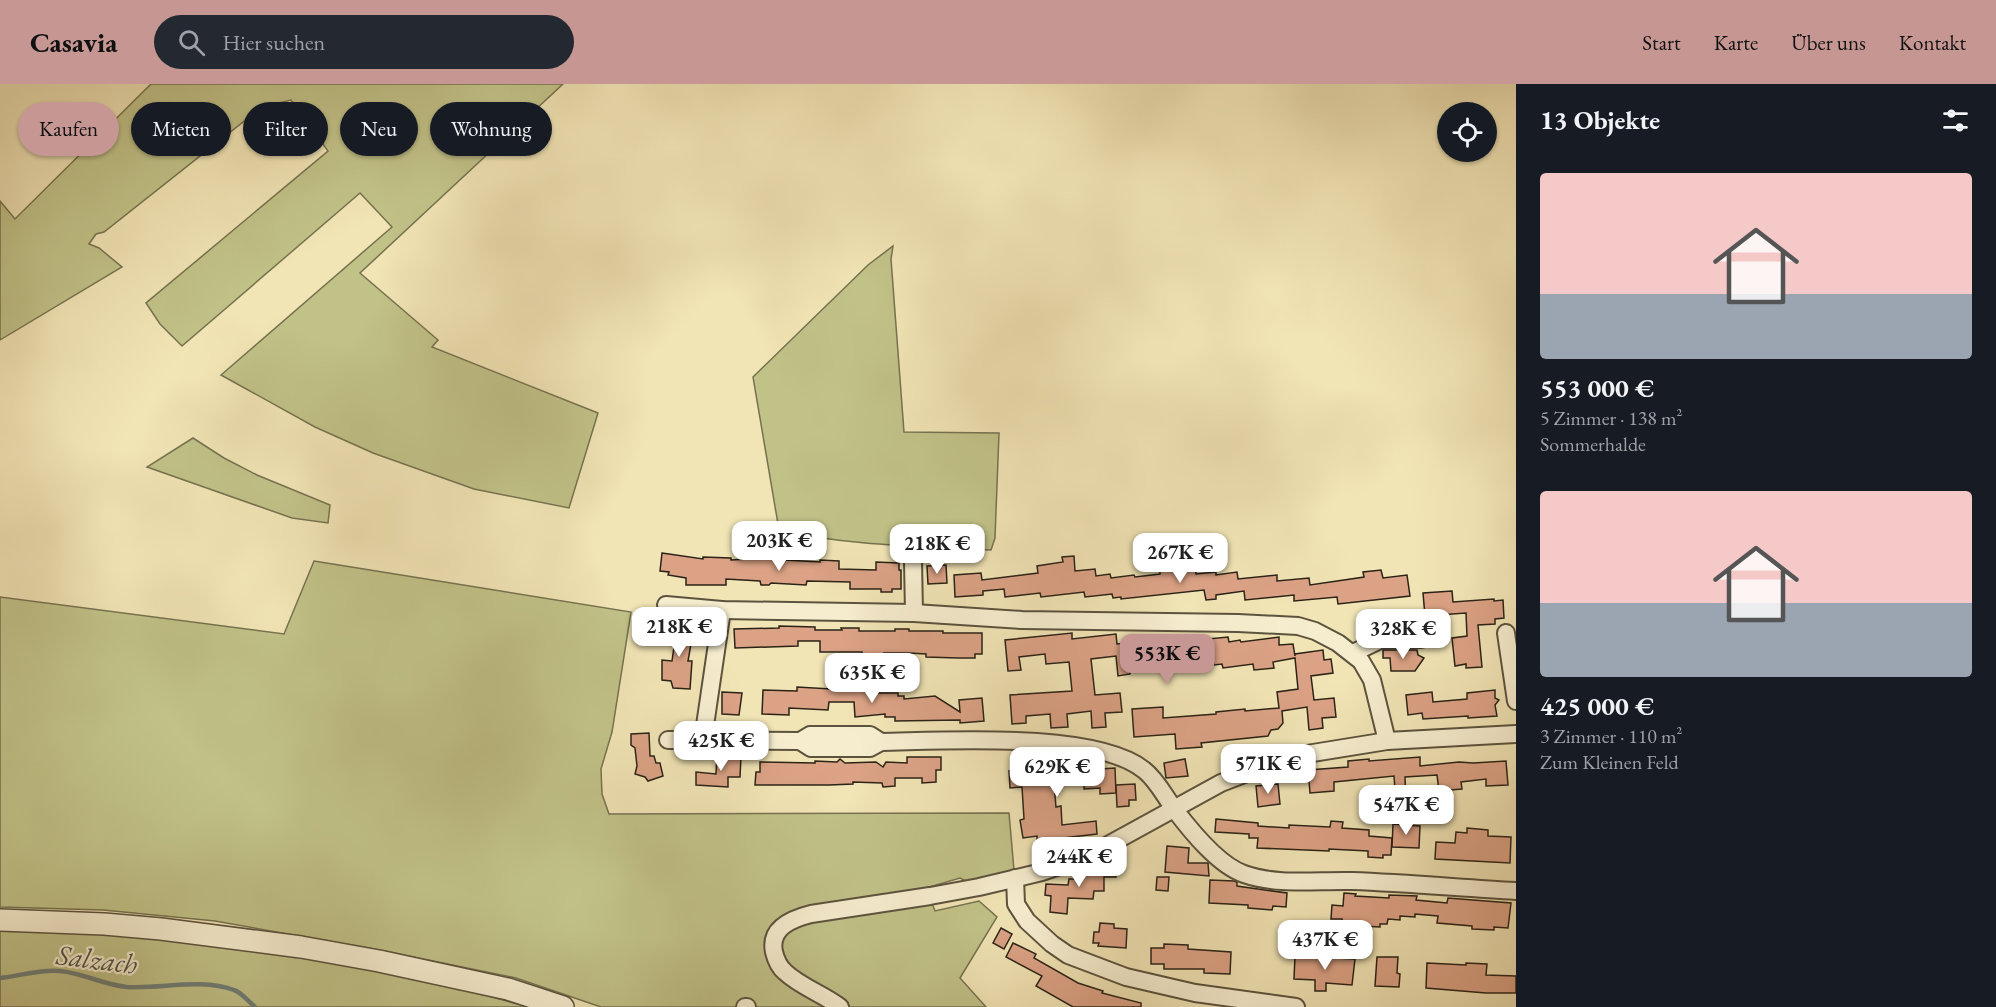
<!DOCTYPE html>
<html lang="de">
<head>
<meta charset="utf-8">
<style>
	body { margin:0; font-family:"EB Garamond",serif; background:#242831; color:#f1f3f6; height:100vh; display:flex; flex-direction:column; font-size:22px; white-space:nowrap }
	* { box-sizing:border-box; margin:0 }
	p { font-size:20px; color:#9ea1a6 }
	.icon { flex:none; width:33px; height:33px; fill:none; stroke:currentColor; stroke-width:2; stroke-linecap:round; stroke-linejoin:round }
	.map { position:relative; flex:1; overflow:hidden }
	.details { display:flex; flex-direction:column; background:#171b24; width:480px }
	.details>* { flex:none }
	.guide { position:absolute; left:18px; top:18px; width:570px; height:54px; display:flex; gap:12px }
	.buttons { position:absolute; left:1437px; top:18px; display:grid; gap:12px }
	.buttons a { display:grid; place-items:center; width:60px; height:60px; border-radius:50%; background:#171b24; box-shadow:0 2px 4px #0004; font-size:30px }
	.price { position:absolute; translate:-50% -51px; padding:0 14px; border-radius:12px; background:#fff; color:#222; font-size:20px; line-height:39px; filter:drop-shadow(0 2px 3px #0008) }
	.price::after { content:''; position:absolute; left:50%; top:36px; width:18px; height:14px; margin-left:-9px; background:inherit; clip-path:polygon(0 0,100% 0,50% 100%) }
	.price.selected { background:#c59692; color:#111 }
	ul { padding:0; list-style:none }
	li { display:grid; align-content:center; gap:12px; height:318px; padding:0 24px }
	li span { display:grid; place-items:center; height:186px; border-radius:6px; color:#555 }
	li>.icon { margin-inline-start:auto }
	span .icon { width:108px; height:108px; fill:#fffc; stroke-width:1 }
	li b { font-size:26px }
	h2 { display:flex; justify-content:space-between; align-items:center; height:72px; padding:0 24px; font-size:26px }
	.chip { padding:0 21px; border-radius:27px; background:#171b24; box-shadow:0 2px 4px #0004; font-size:21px; line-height:54px }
	.chip.selected { background:#c59692; color:#111 }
	header { display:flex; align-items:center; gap:36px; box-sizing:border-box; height:84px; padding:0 30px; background:#c59692; color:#111 }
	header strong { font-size:28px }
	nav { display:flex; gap:33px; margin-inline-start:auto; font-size:21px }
	.search { width:420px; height:54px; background:#242831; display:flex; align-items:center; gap:15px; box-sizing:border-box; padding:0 21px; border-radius:33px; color:#9ea1a6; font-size:22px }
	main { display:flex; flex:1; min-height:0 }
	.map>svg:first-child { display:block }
</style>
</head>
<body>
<header>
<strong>Casavia</strong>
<div class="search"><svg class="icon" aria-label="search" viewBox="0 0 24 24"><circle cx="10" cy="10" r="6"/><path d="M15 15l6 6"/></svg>Hier suchen</div>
<nav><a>Start</a><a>Karte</a><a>Über uns</a><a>Kontakt</a></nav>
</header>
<main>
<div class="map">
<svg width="1516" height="923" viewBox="0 0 1516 923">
	<rect width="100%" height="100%" fill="#f1e4b5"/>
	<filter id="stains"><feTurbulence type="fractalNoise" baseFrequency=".00333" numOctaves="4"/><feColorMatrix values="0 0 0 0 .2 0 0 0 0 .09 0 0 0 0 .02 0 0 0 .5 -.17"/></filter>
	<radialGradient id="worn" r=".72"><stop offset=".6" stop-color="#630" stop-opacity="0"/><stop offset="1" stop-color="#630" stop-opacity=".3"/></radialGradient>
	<g fill="#c1c288" stroke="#767250" stroke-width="1.5">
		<polygon points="151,0 563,0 360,189 438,256 432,263 598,329 569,424 474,405 373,369 315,343 221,291 392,143 360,109 182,262 160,240 146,219 328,67 291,16 262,23 104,148 96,150 89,160 99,164 122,183 0,256 0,117 15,135"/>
		<path d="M893,162l-2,13 13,173 95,1 -4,105 -4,12c-71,-4 -143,-4 -212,-20l-26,-153 115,-112z"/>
		<polygon points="193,354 224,374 257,391 330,421 328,439 292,434 147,383"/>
		<polygon points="314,477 631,528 612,648 601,685 602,710 609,730 1009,729 1014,786 979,803 960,794 926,804 935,827 979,817 997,833 960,894 986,923 601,923 516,894 384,867 215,837 103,826 0,823 0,513 284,550"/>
		<polygon points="0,842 209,856 430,896 528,923 0,923"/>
	</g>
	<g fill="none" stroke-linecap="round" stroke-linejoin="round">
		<path stroke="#707f77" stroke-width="4.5" d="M0,894c20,-2 39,-9 60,-7 23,2 44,14 67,16 36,2 73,-9 107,3 7,2 15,12 21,17"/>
	</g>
	<g fill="#dba285" stroke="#2b2317" stroke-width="1.5">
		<polygon points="1167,454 1170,485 1195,482 1196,490 1216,488 1216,491 1237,488 1238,495 1277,491 1277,497 1309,494 1310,501 1364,493 1363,488 1381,486 1383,494 1407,491 1410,512 1338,520 1337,513 1294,517 1294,511 1245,516 1244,507 1216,511 1216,515 1206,516 1204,506 1121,515 1121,513 1113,514 1112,510 1085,513 1084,508 1041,513 1040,509 1005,513 1004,505 983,507 983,511 955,513 954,491 981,489 982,496 1038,489 1037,482 1063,478 1062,473 1074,472 1075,487 1095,485 1096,492 1110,490 1111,494 1134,491 1135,493 1160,490 1158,455"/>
		<polygon points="662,469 703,475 703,473 731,474 731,476 785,473 785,476 820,478 820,476 839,477 839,485 876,486 876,478 899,479 899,486 901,486 901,505 892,505 892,508 881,508 881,505 850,505 850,498 807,497 806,501 771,499 769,501 761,501 760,497 726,495 726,501 686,501 686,494 668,491 669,488 660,487"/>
		<polygon points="946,481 947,499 928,500 927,482"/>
		<polygon points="1452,507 1453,518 1494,515 1494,517 1503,516 1504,534 1495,535 1495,540 1478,541 1482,583 1466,584 1466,580 1455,582 1452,554 1467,552 1466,529 1425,532 1423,509"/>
		<polygon points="670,539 694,543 688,577 692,577 690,605 673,604 671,597 662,596 662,576 672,577 675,556 668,555"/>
		<polygon points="779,542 815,543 815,546 842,546 841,544 859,544 859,547 895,547 895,545 909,545 909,547 943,547 943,549 982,549 982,570 975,570 975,574 958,574 926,573 926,570 909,569 884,569 884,571 870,572 870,570 862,570 862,568 820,568 820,557 798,557 798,562 735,564 734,545 779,544"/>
		<polygon points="1072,549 1072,555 1116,550 1117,560 1198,552 1198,556 1228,553 1229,558 1240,556 1241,558 1279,553 1279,561 1293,560 1295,572 1295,570 1323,566 1324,576 1331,575 1333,589 1311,592 1314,616 1334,614 1336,633 1322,634 1323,644 1309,646 1307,623 1282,627 1283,639 1278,645 1271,646 1268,652 1201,659 1202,663 1176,665 1175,650 1134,653 1132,625 1163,623 1163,634 1216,630 1216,628 1245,625 1245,627 1279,624 1277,608 1298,605 1295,574 1273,578 1274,584 1254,586 1253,580 1223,584 1222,580 1214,581 1212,570 1206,571 1206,568 1184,570 1185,580 1152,582 1152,578 1129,581 1130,590 1118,592 1116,572 1091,575 1095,611 1120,609 1122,628 1105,629 1106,643 1092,644 1091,627 1067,630 1068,643 1051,644 1050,630 1026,632 1026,639 1012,640 1010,611 1072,607 1069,578 1046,580 1045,570 1019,573 1021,586 1008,587 1005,556"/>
		<polygon points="1383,566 1417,566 1418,571 1424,574 1415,587 1391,587 1390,574 1383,574"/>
		<polygon points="850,600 873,600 873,609 898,609 898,612 904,612 904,615 935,612 960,628 959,616 982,614 984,637 960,639 960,636 895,637 895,633 885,633 885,630 855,633 854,618 829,618 828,626 789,624 789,631 762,630 763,606 797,607 797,603 849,606"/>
		<polygon points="1495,606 1495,614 1499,616 1495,621 1497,632 1468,634 1468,632 1423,635 1422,629 1408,631 1406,611 1432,608 1433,618 1467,615 1467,609"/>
		<polygon points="722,608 742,609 739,631 722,630"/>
		<polygon points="649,649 650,672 654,672 656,679 660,679 663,692 648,697 645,693 635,690 637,682 635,664 631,661 631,650"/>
		<polygon points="717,670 741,672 740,693 728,693 728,703 696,701 696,688 716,690"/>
		<polygon points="907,673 941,673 941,686 936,686 936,698 922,699 922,694 895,694 895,702 883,703 882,699 853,698 853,700 829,701 755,701 756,688 760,688 760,678 815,679 815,677 837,678 840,675 845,679 876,678 883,683 886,678 907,679"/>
		<polygon points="1420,673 1420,682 1459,678 1473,679 1506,677 1508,701 1486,702 1486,695 1461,698 1462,705 1439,707 1437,691 1405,693 1406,718 1396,718 1394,692 1334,698 1334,707 1310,709 1308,686 1348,683 1348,677 1369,675 1369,677"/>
		<polygon points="1185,675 1188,692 1166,694 1164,679"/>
		<polygon points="1082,676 1082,680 1098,679 1099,685 1115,684 1116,709 1100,710 1100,704 1084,705 1084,698 1054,700 1056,723 1061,722 1062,741 1096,737 1097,750 1037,757 1037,752 1023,754 1020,736 1024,735 1022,703 1010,704 1009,687 1039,684 1039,687 1064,685 1063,678"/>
		<polygon points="1135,700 1136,716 1129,716 1129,722 1117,723 1116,701"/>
		<polygon points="1278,700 1280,720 1258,723 1256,702"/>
		<polygon points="1216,735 1258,739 1258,742 1289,744 1289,741 1330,743 1331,737 1343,738 1342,744 1369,746 1369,752 1392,754 1391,771 1383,771 1383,774 1368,773 1368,767 1329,765 1329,767 1257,764 1258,754 1249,754 1249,750 1215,748"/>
		<polygon points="1393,740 1420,742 1419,764 1392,763"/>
		<polygon points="1467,744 1488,746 1488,752 1511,753 1510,779 1435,775 1436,758 1455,759 1456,748 1467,749"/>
		<polygon points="1167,762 1189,764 1188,779 1208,779 1209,792 1165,788"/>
		<polygon points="1115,775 1116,793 1104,793 1104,807 1094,807 1093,815 1068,814 1067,830 1050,828 1051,812 1045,811 1046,800 1068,801 1069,795 1083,795 1083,789 1104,790 1103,776"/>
		<polygon points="1157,793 1169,793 1168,807 1156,806"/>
		<polygon points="1210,796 1234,797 1237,798 1237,802 1287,809 1286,823 1273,822 1272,826 1248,824 1248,821 1209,819"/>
		<polygon points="1344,809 1356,810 1355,812 1389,814 1389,811 1417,812 1416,816 1447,819 1448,814 1511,819 1508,844 1494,843 1494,846 1472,845 1472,842 1437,839 1438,832 1415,830 1415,833 1400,832 1400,836 1388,835 1387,840 1380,840 1380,843 1342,841 1342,835 1331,835 1332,821 1343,822"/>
		<polygon points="1100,839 1114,840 1114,844 1127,845 1126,864 1098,862 1099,859 1093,859 1094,848 1099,848"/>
		<polygon points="1001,844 1012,850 1004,865 993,859"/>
		<polygon points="1013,859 1036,870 1034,874 1078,899 1103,907 1102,909 1141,919 1141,923 1073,923 1036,902 1042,892 1006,873"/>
		<polygon points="1164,860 1188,861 1188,865 1231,868 1230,890 1204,889 1204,885 1164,885 1164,880 1151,880 1151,864 1164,864"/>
		<polygon points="1295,872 1355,875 1352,901 1326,899 1326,907 1315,907 1315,896 1294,895"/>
		<polygon points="1377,873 1398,873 1397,889 1400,890 1399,903 1375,902"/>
		<polygon points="1427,879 1466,881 1466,879 1487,880 1486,891 1516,892 1516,909 1486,909 1426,904"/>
	</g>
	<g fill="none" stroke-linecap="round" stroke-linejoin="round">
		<defs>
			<g id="minor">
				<polyline points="913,477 914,529"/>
				<polyline points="666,521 722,526 914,529 1022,536 1238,539 1298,542 1315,547 1338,559 1361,577 1372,596 1387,657"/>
				<polyline points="1506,549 1516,617"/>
				<polyline points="1353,569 1380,556 1421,555"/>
				<polyline points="703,655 722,526"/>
				<polyline points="668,656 800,657 810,651 870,651 881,658"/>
				<path d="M800,657l11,7h59l11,-6c63,-1 215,-11 263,28 13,10 21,27 31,40 16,21 43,55 69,64 34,12 73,6 108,7 55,2 110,7 164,10"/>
				<polyline points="1015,794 1016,820 1027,837 1052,860 1068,871 1126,893 1195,909 1296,923"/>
				<polyline points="745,923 747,923"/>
				<path d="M840,923c-17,-13 -39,-20 -55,-35 -6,-5 -9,-12 -11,-20 -5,-24 17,-33 37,-38l119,-18 49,-9 63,-15 46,-16 133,-73 67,-26 99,-16 129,-7"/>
			</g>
			<polyline id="tertiary" points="0,836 104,840 161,845 301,863 379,877 508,905 563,923"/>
		</defs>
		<use href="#minor" stroke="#5c533e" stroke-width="20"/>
		<use href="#tertiary" stroke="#5c533e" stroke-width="24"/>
		<use href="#minor" stroke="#f6edcf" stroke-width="16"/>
		<use href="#tertiary" stroke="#f6edcf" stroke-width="21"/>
	</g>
	<g text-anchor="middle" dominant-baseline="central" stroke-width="4.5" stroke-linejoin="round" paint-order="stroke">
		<g font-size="28" font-style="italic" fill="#4e5147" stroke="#f6edcf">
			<text transform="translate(97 875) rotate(7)">Salzach</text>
		</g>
	</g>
	<rect width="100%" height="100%" filter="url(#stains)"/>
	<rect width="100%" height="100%" fill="url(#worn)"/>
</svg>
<div class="buttons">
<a><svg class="icon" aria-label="locate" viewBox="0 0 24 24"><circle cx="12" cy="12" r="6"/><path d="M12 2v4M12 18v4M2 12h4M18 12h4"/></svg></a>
</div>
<b class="price" style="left:779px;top:488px">203K €</b>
<b class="price" style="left:937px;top:491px">218K €</b>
<b class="price" style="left:1180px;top:500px">267K €</b>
<b class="price" style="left:679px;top:574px">218K €</b>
<b class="price" style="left:1403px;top:576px">328K €</b>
<b class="price selected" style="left:1167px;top:601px">553K €</b>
<b class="price" style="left:872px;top:620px">635K €</b>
<b class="price" style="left:721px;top:688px">425K €</b>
<b class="price" style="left:1268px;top:711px">571K €</b>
<b class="price" style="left:1057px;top:714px">629K €</b>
<b class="price" style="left:1406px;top:752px">547K €</b>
<b class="price" style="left:1079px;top:804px">244K €</b>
<b class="price" style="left:1325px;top:887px">437K €</b>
<div class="guide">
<a class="chip selected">Kaufen</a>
<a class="chip">Mieten</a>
<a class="chip">Filter</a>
<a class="chip">Neu</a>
<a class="chip">Wohnung</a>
</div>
</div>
<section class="details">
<h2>13 Objekte<svg class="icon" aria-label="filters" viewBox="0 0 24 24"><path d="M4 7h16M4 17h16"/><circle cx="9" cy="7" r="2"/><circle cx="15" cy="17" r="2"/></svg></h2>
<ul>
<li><span style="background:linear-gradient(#f6c9c9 65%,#9aa5b1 0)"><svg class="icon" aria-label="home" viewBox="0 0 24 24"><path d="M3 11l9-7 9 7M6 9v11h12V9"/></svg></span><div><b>553 000 €</b><p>5 Zimmer · 138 m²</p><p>Sommerhalde</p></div></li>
<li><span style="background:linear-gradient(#f6c9c9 60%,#9aa5b1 0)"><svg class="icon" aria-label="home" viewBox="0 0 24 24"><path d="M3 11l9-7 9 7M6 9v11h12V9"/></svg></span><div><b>425 000 €</b><p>3 Zimmer · 110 m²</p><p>Zum Kleinen Feld</p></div></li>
</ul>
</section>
</main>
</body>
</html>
